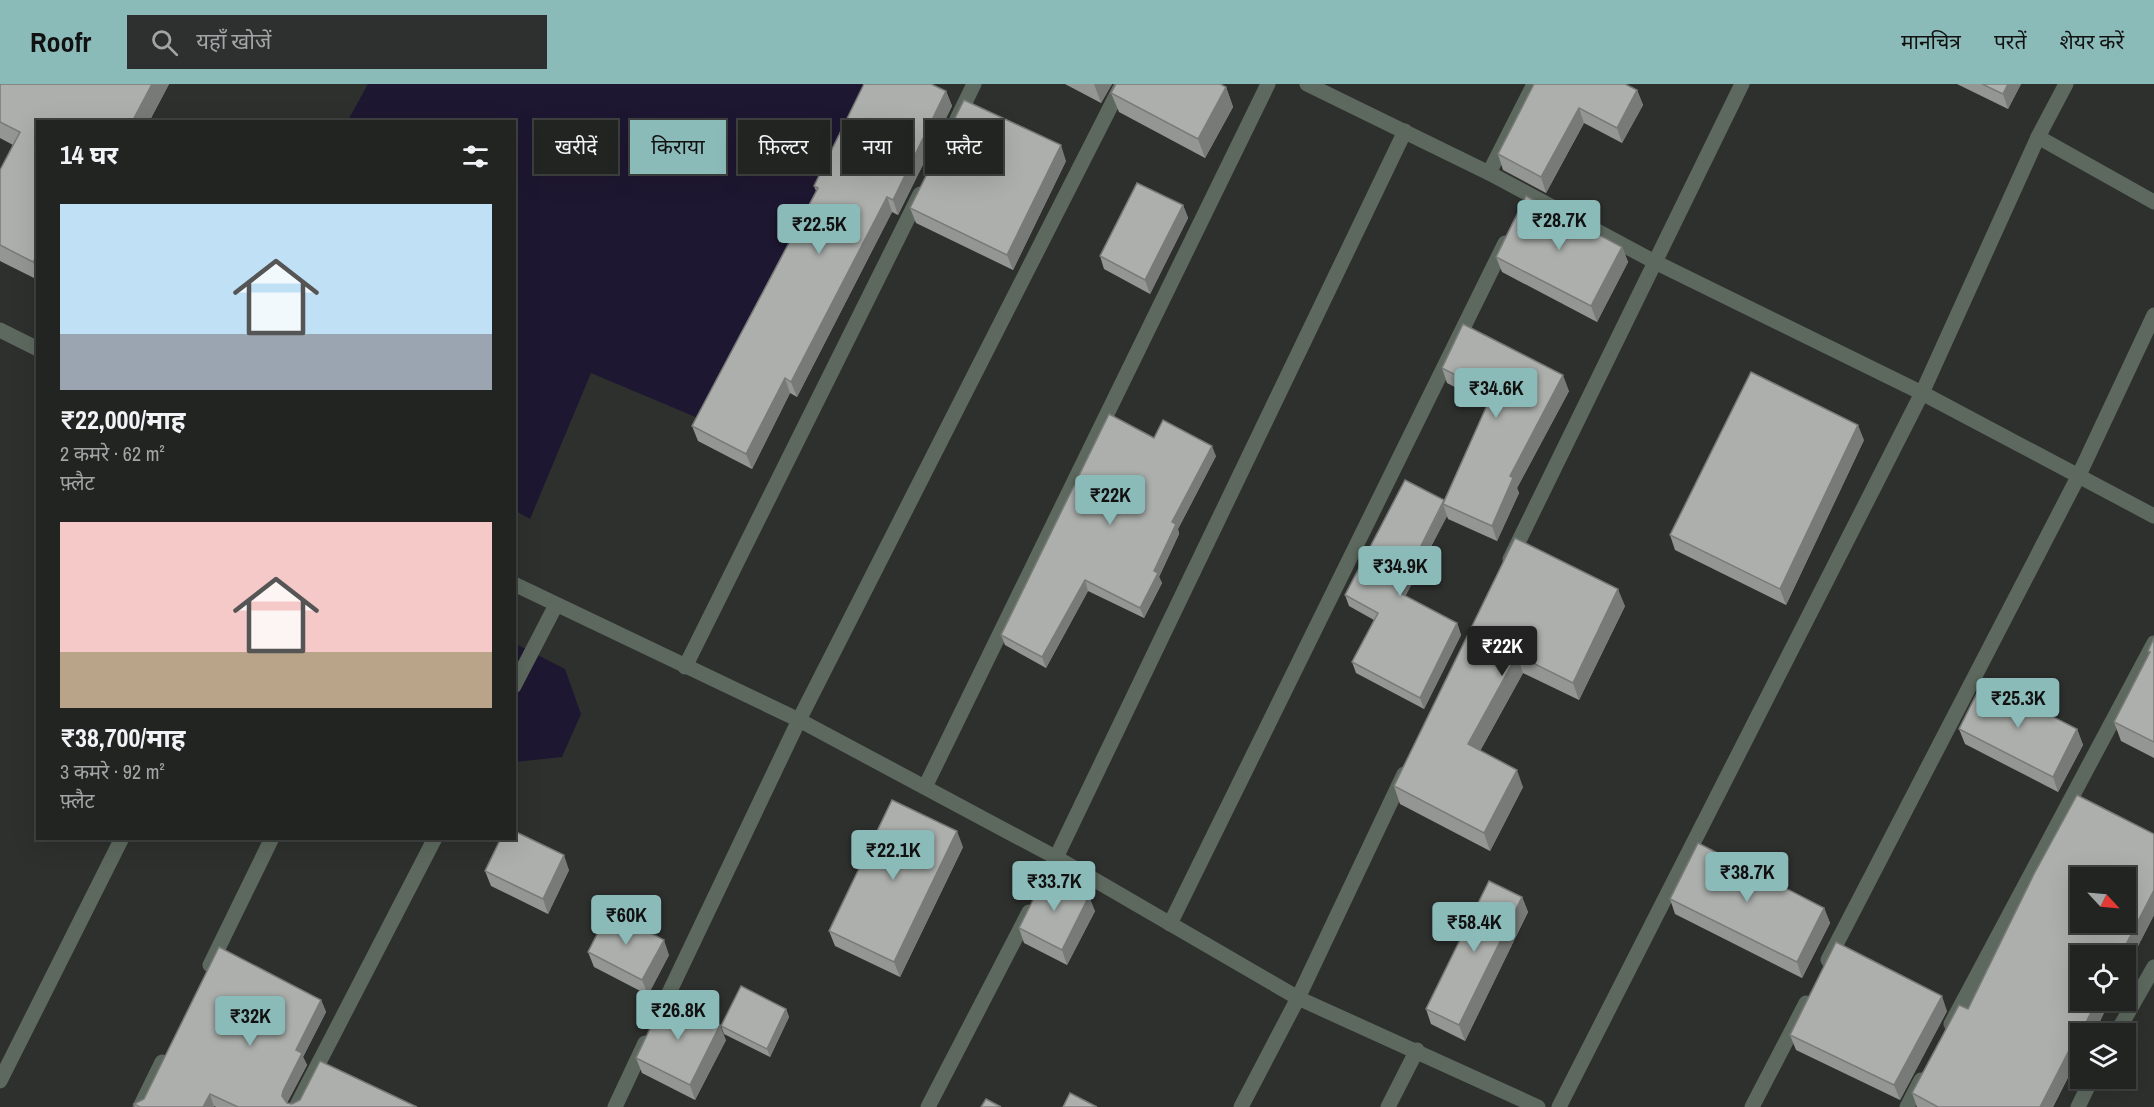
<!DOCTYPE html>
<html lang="hi">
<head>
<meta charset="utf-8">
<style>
	body { margin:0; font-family:"Archivo Narrow","Noto Sans Devanagari",sans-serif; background:#2e302f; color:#f1f3f6; height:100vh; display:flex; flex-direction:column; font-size:22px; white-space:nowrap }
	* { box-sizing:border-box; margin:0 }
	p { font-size:20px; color:#a2a4a5 }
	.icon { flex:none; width:33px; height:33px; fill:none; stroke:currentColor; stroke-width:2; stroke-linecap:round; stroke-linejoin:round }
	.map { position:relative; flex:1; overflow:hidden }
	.drawer { position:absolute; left:36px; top:36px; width:480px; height:720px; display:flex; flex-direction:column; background:#222422; border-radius:0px; box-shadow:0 6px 24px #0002,0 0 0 2px #3f4140 }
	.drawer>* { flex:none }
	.banner { position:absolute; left:534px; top:36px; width:570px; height:54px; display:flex; gap:12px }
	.needle { width:39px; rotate:116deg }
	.tools { position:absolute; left:2070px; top:783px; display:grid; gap:12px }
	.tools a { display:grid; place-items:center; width:66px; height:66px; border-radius:0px; background:#222422; box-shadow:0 6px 24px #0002,0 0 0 2px #3f4140; font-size:30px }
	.price { position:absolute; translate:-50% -51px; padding:0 14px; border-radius:6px; background:#8bbbb9; color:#111; font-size:20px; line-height:39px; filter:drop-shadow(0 2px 3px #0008) }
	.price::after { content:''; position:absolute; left:50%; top:36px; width:18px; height:14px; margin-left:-9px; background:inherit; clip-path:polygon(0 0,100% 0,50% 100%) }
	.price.selected { background:#222; color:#fff }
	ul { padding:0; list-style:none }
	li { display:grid; align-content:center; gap:12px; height:318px; padding:0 24px }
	li span { display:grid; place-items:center; height:186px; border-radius:0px; color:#555 }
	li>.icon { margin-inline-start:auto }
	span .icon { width:108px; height:108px; fill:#fffc; stroke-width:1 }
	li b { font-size:26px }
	h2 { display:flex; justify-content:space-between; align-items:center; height:72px; padding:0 24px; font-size:26px }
	.chip { padding:0 21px; border-radius:0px; background:#222422; box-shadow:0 6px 24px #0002,0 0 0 2px #3f4140; font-size:21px; line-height:54px }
	.chip.selected { background:#8bbbb9; color:#111 }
	header { display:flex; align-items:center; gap:36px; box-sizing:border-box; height:84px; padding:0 30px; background:#8bbbb9; color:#111 }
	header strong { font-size:28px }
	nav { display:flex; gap:33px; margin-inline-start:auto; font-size:21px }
	.search { width:420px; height:54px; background:#2e302f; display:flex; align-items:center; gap:15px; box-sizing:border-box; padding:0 21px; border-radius:0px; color:#a2a4a5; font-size:22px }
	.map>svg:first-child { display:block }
</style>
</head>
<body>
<header>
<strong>Roofr</strong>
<div class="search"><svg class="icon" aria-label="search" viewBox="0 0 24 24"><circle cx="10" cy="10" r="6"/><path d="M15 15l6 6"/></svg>यहाँ खोजें</div>
<nav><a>मानचित्र</a><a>परतें</a><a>शेयर करें</a></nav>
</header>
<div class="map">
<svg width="2154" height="1023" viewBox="0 0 2154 1023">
	<rect width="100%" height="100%" fill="#2e302e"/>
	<g fill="#1e1731">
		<polygon points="368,0 880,0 712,340 591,289 530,435 514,426 514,38 347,38"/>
		<polygon points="514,559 565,585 581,630 562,673 515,678"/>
	</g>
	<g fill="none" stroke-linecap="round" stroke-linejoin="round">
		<g stroke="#5d695e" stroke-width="15">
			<polyline points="1307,0 1489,89 1655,178 1922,309 2154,432"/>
			<polyline points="957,35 974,0"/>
			<polyline points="2038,53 2154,118"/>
			<polyline points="1489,89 1534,0"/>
			<polyline points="0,246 38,265"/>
			<polyline points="1510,475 1742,0"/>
			<polyline points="514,500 799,636 1057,774 1298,914 1538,1023"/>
			<polyline points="685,583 920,110"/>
			<polyline points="514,602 556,521"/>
			<polyline points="925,703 1268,0"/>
			<polyline points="1040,807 1405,47"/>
			<polyline points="1170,840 1505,159"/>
			<polyline points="1828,876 2078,393 2154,231"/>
			<polyline points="210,881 272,754"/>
			<polyline points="658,932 799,636 1122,0"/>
			<polyline points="1951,940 2154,559"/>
			<polyline points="2116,950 2154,883"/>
			<polyline points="0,997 122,754"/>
			<polyline points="140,1023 162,978"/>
			<polyline points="296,1023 435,754"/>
			<polyline points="615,1023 645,959"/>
			<polyline points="928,1023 1029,828"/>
			<polyline points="1241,1023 1298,914 1404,690"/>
			<polyline points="1388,1023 1417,966"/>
			<polyline points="1559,1023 1922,309 2038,53 2066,0"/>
			<polyline points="1752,1023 1806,919"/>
			<polyline points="1907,1023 1921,996"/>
			<polyline points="2078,1023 2092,994"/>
		</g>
	</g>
	<g fill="#949694">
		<polygon points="0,0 169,0 149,38 38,38 38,196 0,177 0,86 13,61 0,54"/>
		<polygon points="1065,0 1112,0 1101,19"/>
		<polygon points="1534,0 1637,6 1643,21 1622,59 1584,39 1546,109 1503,86 1498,70"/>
		<polygon points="1957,0 2021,0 2008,25"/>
		<polygon points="1226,3 1233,23 1205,74 1119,28 1111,9"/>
		<polygon points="946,7 952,22 898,131 892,128 797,313 790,309 752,385 698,357 692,342 816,107 814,102"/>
		<polygon points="1066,77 1013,186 916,139 910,124"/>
		<polygon points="1183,121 1188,134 1150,210 1104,185 1100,172"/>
		<polygon points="1622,163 1628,178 1597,238 1502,188 1496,173"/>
		<polygon points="1442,284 1569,307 1517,404 1519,409 1497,457 1448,435 1447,432 1405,512 1457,539 1461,551 1424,625 1356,589 1352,578 1374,536 1349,522 1345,511 1444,416 1488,320 1447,299"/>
		<polygon points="1154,354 1216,372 1178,445 1179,450 1159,493 1162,499 1144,534 1088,507 1046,584 1005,561 1001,551"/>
		<polygon points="1864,356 1786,521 1675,466 1670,451"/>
		<polygon points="1515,454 1625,522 1579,616 1523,589 1480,667 1523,703 1490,767 1400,720 1394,702"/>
		<polygon points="2154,554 2154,674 2121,657 2114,638 2149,570 2148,567"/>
		<polygon points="1959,645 2077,645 2083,661 2058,708 1965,660"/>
		<polygon points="2154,750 2154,831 2141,856 2080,916 2110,916 2094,950 2080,950 2080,970 2053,1023 1917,1023 1912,1009 1968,925"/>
		<polygon points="963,763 900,893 835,862 829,847"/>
		<polygon points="569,786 548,830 491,802 485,787"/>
		<polygon points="1522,813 1528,828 1465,957 1431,940 1426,925"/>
		<polygon points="1670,815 1824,824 1830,839 1802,894 1675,830"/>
		<polygon points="1095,827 1067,881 1024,859 1019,844"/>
		<polygon points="588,868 669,871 648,911 594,883"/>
		<polygon points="321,916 326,928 303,973 307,981 287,1019 292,1020 417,1023 216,1023 214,1022 214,1023 135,1023 134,1020"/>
		<polygon points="786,925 789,933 770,973 724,950 721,942"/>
		<polygon points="1947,927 1900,1016 1796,966 1790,951"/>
		<polygon points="726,956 695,1016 642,989 636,974"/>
	</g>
	<g fill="#787a78">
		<polygon points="152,0 169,0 149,38 132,38"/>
		<polygon points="1094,0 1112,0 1101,19"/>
		<polygon points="2008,0 2021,0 2008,25 2003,10"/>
		<polygon points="1226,3 1233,23 1205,74 1198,55"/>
		<polygon points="1637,6 1643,21 1622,59 1617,44"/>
		<polygon points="946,7 952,22 898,131 893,116"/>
		<polygon points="1579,24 1584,39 1546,109 1541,93"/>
		<polygon points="1061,61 1066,77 1013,186 1007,171"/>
		<polygon points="887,113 892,128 797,313 791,298"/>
		<polygon points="1183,121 1188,134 1150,210 1145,196"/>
		<polygon points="1622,163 1628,178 1597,238 1591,222"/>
		<polygon points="38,169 38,190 33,178"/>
		<polygon points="1563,291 1569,307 1517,404 1519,409 1497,457 1492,442 1510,392"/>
		<polygon points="785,294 790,309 752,385 746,370"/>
		<polygon points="1858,341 1864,356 1786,521 1780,505"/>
		<polygon points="1212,362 1216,372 1178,445 1179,450 1159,493 1162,499 1144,534 1140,524 1172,438"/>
		<polygon points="1443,420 1447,432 1402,519 1398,508"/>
		<polygon points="1085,496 1088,507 1046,584 1042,573"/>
		<polygon points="1618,505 1625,522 1579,616 1573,599"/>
		<polygon points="1457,539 1461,551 1424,625 1420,614"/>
		<polygon points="1517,571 1523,589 1474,678 1468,660"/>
		<polygon points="2077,645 2083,661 2058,708 2053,693"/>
		<polygon points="1517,686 1523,703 1490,767 1484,749"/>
		<polygon points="957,747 963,763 900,893 894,878"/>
		<polygon points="564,771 569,786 548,830 543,815"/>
		<polygon points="2154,806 2154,831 2126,886 2126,872 2120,872"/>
		<polygon points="1089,812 1095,827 1067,881 1062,866"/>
		<polygon points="1522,813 1528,828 1465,957 1459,941"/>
		<polygon points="1824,824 1830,839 1802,894 1797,878"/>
		<polygon points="664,856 669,871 648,911 642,896"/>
		<polygon points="1942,912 1947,927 1900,1016 1894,1001"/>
		<polygon points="321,916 326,928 303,973 307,981 287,1019 282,1012 283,1007 296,966"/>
		<polygon points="2097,916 2110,916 2094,950 2080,950 2080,957 2079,953"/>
		<polygon points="786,925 789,933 770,973 767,965"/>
		<polygon points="720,941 726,956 695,1016 690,1001"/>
		<polygon points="2077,951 2080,962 2080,970 2053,1023 2040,1023"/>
		<polygon points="210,1010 214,1023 203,1023"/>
	</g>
	<g fill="#acafac" stroke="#787a78" stroke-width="1.5" fill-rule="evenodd">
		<polygon points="0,0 152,0 132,38 38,38 38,169 33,178 0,161 0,86 20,48 0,38"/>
		<polygon points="864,0 931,0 946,7 893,116 887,113 791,298 785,294 746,370 692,342 818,104 814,102"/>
		<polygon points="1116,0 1220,0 1226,3 1198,55 1111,9"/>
		<polygon points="1534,0 1625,0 1637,6 1617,44 1579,24 1541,93 1498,70"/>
		<polygon points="1982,0 2008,0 2003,10"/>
		<polygon points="964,16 1061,61 1007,171 910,124"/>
		<polygon points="1137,99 1183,121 1145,196 1100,172"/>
		<polygon points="1526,112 1622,163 1591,222 1496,173"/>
		<polygon points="1463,240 1563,291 1510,392 1513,394 1492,442 1443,420 1492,310 1442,284"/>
		<polygon points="1751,288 1858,341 1780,505 1670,451"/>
		<polygon points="1109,330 1154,354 1163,336 1212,362 1172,438 1176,440 1154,487 1158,489 1140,524 1085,496 1042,573 1001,551"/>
		<polygon points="1405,396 1444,416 1398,508 1457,539 1420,614 1352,578 1378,529 1345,511"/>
		<polygon points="1515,454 1618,505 1573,599 1517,571 1468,660 1517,686 1484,749 1394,702"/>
		<polygon points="2154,554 2154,658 2114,638 2150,568 2148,567"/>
		<polygon points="1983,597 2077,645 2053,693 1959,645"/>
		<path d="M2077,711l77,39v56l-34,66h-40v44h17l-18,37 -2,-2 -37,72h-102l-26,-14 47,-88 9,4 66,-135zM2080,794h46v44h-46z"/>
		<polygon points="892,716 957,747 894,878 829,847"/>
		<polygon points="514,747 564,771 543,815 485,787 501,754 514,754"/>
		<polygon points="1698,759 1824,824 1797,878 1670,815"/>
		<polygon points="1046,790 1089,812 1062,866 1019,844"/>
		<polygon points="1489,797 1522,813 1459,941 1426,925"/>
		<polygon points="609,827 664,856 642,896 588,868"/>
		<polygon points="1836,858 1942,912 1894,1001 1790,951"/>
		<polygon points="219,863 321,916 296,966 302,969 283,1007 282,1012 287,1019 292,1020 300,1016 320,977 417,1023 238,1023 210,1010 203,1023 140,1023 134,1020 144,1015"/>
		<polygon points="741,902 786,925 767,965 721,942"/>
		<polygon points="665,913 720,941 690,1001 636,974"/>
		<polygon points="1070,1009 1097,1023 1063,1023"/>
		<polygon points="986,1015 1001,1023 981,1023"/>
	</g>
</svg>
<div class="tools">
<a><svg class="needle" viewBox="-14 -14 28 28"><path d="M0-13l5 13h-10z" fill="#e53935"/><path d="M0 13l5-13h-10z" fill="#a2a4a5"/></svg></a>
<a><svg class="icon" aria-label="locate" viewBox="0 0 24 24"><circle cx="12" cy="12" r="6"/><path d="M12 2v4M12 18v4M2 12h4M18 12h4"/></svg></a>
<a><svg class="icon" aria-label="layers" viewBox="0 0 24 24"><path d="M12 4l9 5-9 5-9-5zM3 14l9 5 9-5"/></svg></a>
</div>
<b class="price" style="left:1559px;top:167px">₹28.7K</b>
<b class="price" style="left:819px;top:171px">₹22.5K</b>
<b class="price" style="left:1496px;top:335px">₹34.6K</b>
<b class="price" style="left:1110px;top:442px">₹22K</b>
<b class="price" style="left:1400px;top:513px">₹34.9K</b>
<b class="price selected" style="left:1502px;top:593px">₹22K</b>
<b class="price" style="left:2018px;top:645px">₹25.3K</b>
<b class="price" style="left:893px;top:797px">₹22.1K</b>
<b class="price" style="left:1747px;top:819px">₹38.7K</b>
<b class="price" style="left:1054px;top:828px">₹33.7K</b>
<b class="price" style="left:626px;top:862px">₹60K</b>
<b class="price" style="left:1474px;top:869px">₹58.4K</b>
<b class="price" style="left:678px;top:957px">₹26.8K</b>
<b class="price" style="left:250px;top:963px">₹32K</b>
<div class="banner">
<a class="chip">खरीदें</a>
<a class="chip selected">किराया</a>
<a class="chip">फ़िल्टर</a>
<a class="chip">नया</a>
<a class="chip">फ़्लैट</a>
</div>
<section class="drawer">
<h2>14 घर<svg class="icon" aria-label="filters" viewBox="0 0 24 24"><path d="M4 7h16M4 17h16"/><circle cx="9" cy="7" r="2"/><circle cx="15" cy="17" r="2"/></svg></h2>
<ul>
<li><span style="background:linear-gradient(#bfe0f5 70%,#9aa5b1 0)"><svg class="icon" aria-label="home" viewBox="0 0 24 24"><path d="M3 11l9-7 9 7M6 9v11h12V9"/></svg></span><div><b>₹22,000/माह</b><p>2 कमरे · 62 m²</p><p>फ़्लैट</p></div></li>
<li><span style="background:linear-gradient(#f6c9c9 70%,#b9a48a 0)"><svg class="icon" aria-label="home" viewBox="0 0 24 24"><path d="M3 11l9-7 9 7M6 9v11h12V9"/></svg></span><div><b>₹38,700/माह</b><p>3 कमरे · 92 m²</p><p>फ़्लैट</p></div></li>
</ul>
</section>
</div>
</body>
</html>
